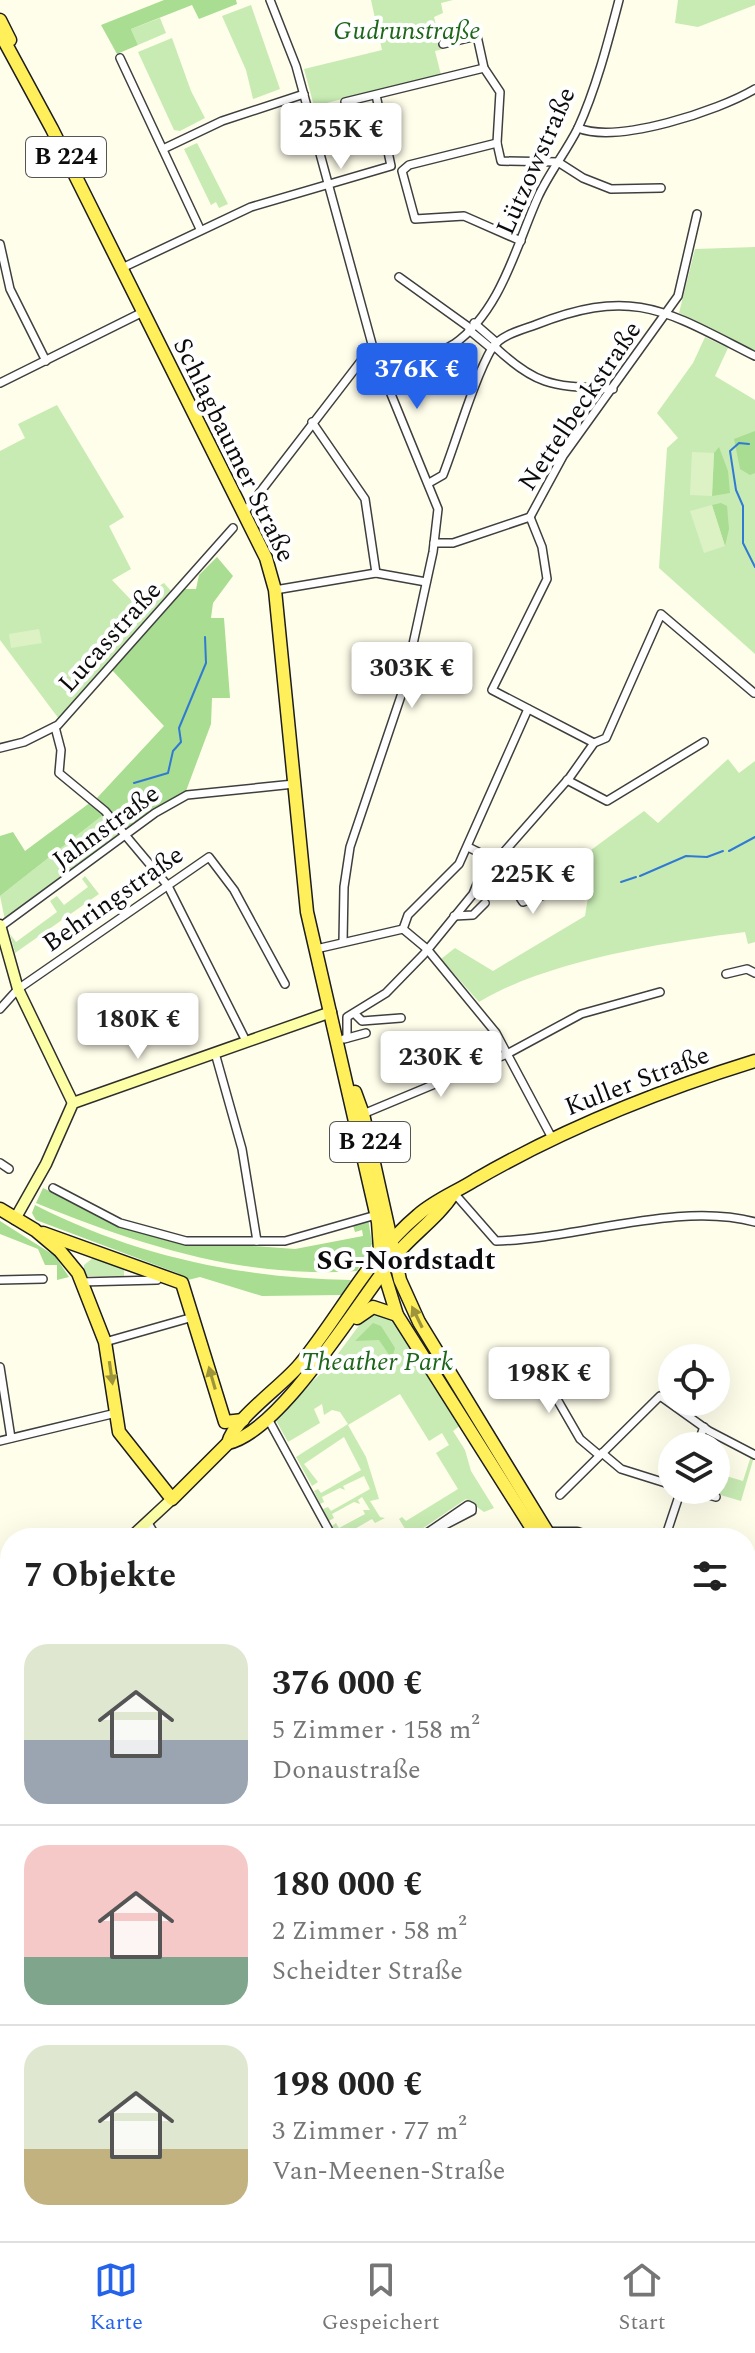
<!DOCTYPE html>
<html lang="de">
<head>
<meta charset="utf-8">
<style>
	body { margin:0; font-family:Spectral,serif; background:#f6f6f6; color:#222; height:100vh; display:flex; flex-direction:column; font-size:30px; white-space:nowrap }
	* { box-sizing:border-box; margin:0 }
	p { font-size:26px; color:#767676 }
	.icon { flex:none; width:44px; height:44px; fill:none; stroke:currentColor; stroke-width:2; stroke-linecap:round; stroke-linejoin:round }
	.map { position:relative; flex:1; overflow:hidden }
	.details { position:absolute; left:0px; top:1528px; width:756px; height:714px; display:flex; flex-direction:column; background:#fff; border-radius:32px 32px 0 0; box-shadow:0 8px 32px #0002 }
	.details>* { flex:none }
	.controls { position:absolute; left:658px; top:1344px; display:grid; gap:16px }
	.controls a { display:grid; place-items:center; width:72px; height:72px; border-radius:50%; background:#fff; box-shadow:0 8px 32px #0002; font-size:40px }
	.price { position:absolute; translate:-50% -68px; padding:0 18px; border-radius:8px; background:#fff; color:#222; font-size:26px; line-height:52px; filter:drop-shadow(0 2px 4px #0008) }
	.price::after { content:''; position:absolute; left:50%; top:48px; width:24px; height:18px; margin-left:-12px; background:inherit; clip-path:polygon(0 0,100% 0,50% 100%) }
	.price.active { background:#2563eb; color:#fff }
	ul { padding:0; list-style:none }
	li { display:flex; align-items:center; gap:24px; height:200px; padding:0 24px }
	li+li { border-top:2px solid #e0e0e0 }
	li span { display:grid; place-items:center; flex:none; width:224px; height:160px; border-radius:24px; color:#555 }
	li>.icon { margin-inline-start:auto }
	span .icon { width:96px; height:96px; fill:#fffc; stroke-width:1 }
	li b { font-size:34px }
	h2 { display:flex; justify-content:space-between; align-items:center; height:96px; padding:0 24px; font-size:34px }
	.tabs { display:flex; justify-content:space-around; align-items:center; height:112px; border-top:2px solid #e0e0e0; background:#fff; font-size:22px; color:#767676 }
	.tabs a { display:grid; justify-items:center; gap:4px }
	.tabs .active { color:#2563eb }
	.map>svg:first-child { display:block }
</style>
</head>
<body>
<div class="map">
<svg width="755" height="2241" viewBox="0 0 755 2241">
	<rect width="100%" height="100%" fill="#fffeeb"/>
	<g fill="#c8ebb3">
		<polygon points="371,0 453,0 441,3 443,13 434,17 440,40 437,41 443,49 435,51 441,75 314,106 304,69 382,50"/>
		<polygon points="678,0 755,0 755,5 698,27 675,23"/>
		<polygon points="251,5 280,89 253,99 246,70 222,16"/>
		<polygon points="160,18 166,33 138,45 131,29"/>
		<polygon points="172,38 191,91 205,118 180,131 174,130 138,52"/>
		<polygon points="197,143 228,204 219,208 216,202 211,205 184,149"/>
		<polygon points="755,247 755,352 679,313 695,249"/>
		<polygon points="705,337 728,348 715,376 755,400 755,654 659,568 667,448 678,438 657,413 693,363"/>
		<polygon points="57,405 124,517 109,526 131,569 112,580 132,601 164,583 172,592 59,719 0,640 0,451 25,438 18,424"/>
		<path d="M728,759l11,14 16,-12v181l-7,2 -3,-12c-79,10 -199,29 -266,70l-38,-43 14,-11 38,23 92,-55 4,-25 -36,-13 91,-67 14,12z"/>
		<polygon points="103,815 120,833 5,920 0,896"/>
		<polygon points="85,876 99,894 15,953 10,934 16,942 57,912 50,901 57,896 64,905 88,887 82,879"/>
		<polygon points="94,1257 124,1267 124,1277 84,1276 84,1265"/>
		<polygon points="375,1313 393,1319 461,1425 453,1431 465,1450 471,1471 494,1508 484,1512 466,1499 410,1537 399,1519 402,1517 406,1521 458,1489 436,1453 449,1445 442,1433 429,1441 400,1394 348,1425 366,1457 379,1499 370,1501 380,1517 385,1518 375,1523 372,1519 339,1538 332,1526 336,1523 339,1528 365,1514 363,1510 370,1510 362,1497 358,1500 360,1504 354,1502 332,1514 334,1518 329,1521 323,1509 328,1507 331,1511 370,1489 364,1476 343,1486 345,1490 340,1488 322,1497 324,1502 320,1504 314,1491 318,1489 321,1493 361,1470 344,1437 304,1464 318,1482 312,1486 296,1457 348,1424 340,1412 332,1410 324,1415 322,1404 314,1409 320,1423 288,1442 274,1417 329,1366 363,1320"/>
		<polygon points="751,1456 754,1457 741,1501 707,1491 716,1490 716,1473 743,1481"/>
		<polygon points="10,1990 10,2133 0,2143 0,2008"/>
	</g>
	<g fill="#a8dd92">
		<polygon points="164,0 236,0 237,4 199,19 192,5 131,29 138,45 117,54 101,25"/>
		<polygon points="755,431 755,473 750,475 740,469 734,439"/>
		<polygon points="719,447 728,471 730,493 712,496 714,453"/>
		<polygon points="721,503 727,506 729,529 725,546 712,505"/>
		<polygon points="217,557 233,576 213,603 211,618 224,618 230,698 212,698 211,724 186,791 127,828 97,798 164,726 112,670 184,589 196,589 199,575"/>
		<polygon points="91,802 103,815 0,896 0,836 13,832 25,851"/>
		<path d="M43,1188l76,36 48,16 128,9 68,-13 -1,-6 -7,2 -3,-10 16,-4 4,26 -15,27c-113,8 -218,-26 -321,-68z"/>
		<path d="M35,1205c100,51 205,73 316,75l-10,15 -79,1 -62,-19 -12,3 -11,-7 -141,-53 -4,-7z"/>
		<polygon points="0,1221 55,1256 69,1277 57,1280 57,1265 45,1265 38,1249 0,1234"/>
		<polygon points="373,1323 381,1326 395,1348 392,1359 379,1340 355,1341"/>
	</g>
	<g fill="#dcf2c5">
		<polygon points="692,452 714,453 712,496 690,495"/>
		<polygon points="712,505 725,546 704,553 690,511"/>
		<polygon points="39,629 42,643 11,648 9,634"/>
		<polygon points="10,2200 10,2232 261,2232 248,2241 0,2241 0,2207"/>
	</g>
	<g fill="none" stroke-linecap="round" stroke-linejoin="round">
		<g stroke="#307ad4" stroke-width="2">
			<polyline points="749,444 739,443 730,451 736,490 743,506 743,543 755,567"/>
			<polyline points="134,783 168,773 173,751 181,742 179,728 206,663 205,637"/>
			<polyline points="729,851 755,837"/>
			<polyline points="640,876 686,856 707,857 723,851"/>
			<polyline points="621,882 636,877"/>
		</g>
		<defs>
			<g id="street">
				<polyline points="270,0 296,66 375,355 438,509 433,552 403,690 350,847 344,887 343,942"/>
				<polyline points="443,44 477,36 484,68 500,92 497,143 501,161 558,162 583,178 611,189 661,188"/>
				<polyline points="120,58 200,229"/>
				<polyline points="345,102 484,68"/>
				<path d="M578,128c40,16 140,-17 177,-39"/>
				<polyline points="497,143 409,165 402,171 415,219 464,216 521,241"/>
				<polyline points="163,149 222,121 304,94"/>
				<polyline points="0,244 10,289 46,361"/>
				<polyline points="122,268 251,207 391,166 376,95"/>
				<polyline points="399,277 470,328"/>
				<polyline points="474,323 497,343"/>
				<polyline points="469,330 492,349"/>
				<path d="M494,346c44,42 61,40 119,43"/>
				<polyline points="0,383 143,312"/>
				<polyline points="312,422 365,499 376,573"/>
				<path d="M429,483l14,-8c14,-36 31,-96 49,-127 9,-13 29,-18 43,-23 99,-39 131,-14 220,31"/>
				<path d="M244,513l117,-152c25,-16 54,9 93,-17 47,-33 62,-98 84,-147 11,-24 28,-45 40,-69 18,-39 30,-86 41,-128"/>
				<polyline points="530,517 542,547 547,579 492,690 594,743"/>
				<polyline points="434,543 453,543 530,517 563,456 678,296 697,214"/>
				<polyline points="275,590 376,573 426,582"/>
				<polyline points="55,727 61,750 59,773 105,811 168,886 246,1041"/>
				<polyline points="0,748 24,742 58,725 233,528"/>
				<polyline points="567,780 607,801 704,742"/>
				<polyline points="468,847 496,861 523,902 547,894 551,878 574,860"/>
				<polyline points="496,861 570,777 594,743 606,738 661,614 754,693"/>
				<polyline points="454,916 473,915 485,903"/>
				<polyline points="0,927 155,813 187,795 294,784"/>
				<polyline points="403,929 427,949 496,1033 552,1138"/>
				<polyline points="403,929 408,915 459,864 528,709"/>
				<polyline points="316,949 403,929"/>
				<polyline points="726,974 747,969 755,973"/>
				<polyline points="0,1009 18,989 209,857 234,890 285,984"/>
				<polyline points="355,1014 362,1021 401,1018"/>
				<polyline points="347,1038 347,1017 386,993 424,954 473,894 488,857"/>
				<polyline points="344,1039 366,1033"/>
				<polyline points="215,1053 242,1149 257,1241"/>
				<polyline points="363,1114 507,1054 581,1014 660,992"/>
				<polyline points="0,1163 9,1169"/>
				<polyline points="53,1188 120,1223 186,1241 285,1241 376,1215"/>
				<path d="M454,1193l42,48c82,-2 182,-40 259,-19"/>
				<polyline points="0,1280 43,1279"/>
				<polyline points="81,1282 157,1280"/>
				<polyline points="105,1342 193,1317"/>
				<polyline points="0,1367 11,1438"/>
				<polyline points="543,1375 580,1439 599,1455"/>
				<polyline points="267,1417 333,1538"/>
				<polyline points="0,1441 116,1413"/>
				<polyline points="697,1446 704,1427"/>
				<polyline points="602,1453 621,1469 672,1485"/>
				<polyline points="690,1490 716,1497"/>
				<polyline points="560,1495 660,1396 709,1431 755,1455"/>
				<polyline points="148,1523 157,1538"/>
				<polyline points="420,1538 472,1511 472,1507 468,1505 424,1535"/>
				<polyline points="665,1538 681,1490"/>
				<polyline points="0,1729 10,1714"/>
				<polyline points="0,1740 10,1744"/>
				<polyline points="0,1996 10,1983"/>
				<polyline points="0,2149 10,2139"/>
				<polyline points="539,2241 544,2232"/>
				<polyline points="547,2241 551,2232"/>
			</g>
			<g id="secondary">
				<polyline points="0,925 18,989 73,1103"/>
				<polyline points="15,1219 46,1164 73,1103 331,1012"/>
				<polyline points="548,1533 577,1533 592,1538"/>
				<polyline points="130,1538 172,1499"/>
				<polyline points="746,1585 755,1587"/>
				<polyline points="0,1639 10,1630"/>
				<polyline points="746,1732 755,1712"/>
				<polyline points="746,1909 755,1916"/>
				<polyline points="0,1959 10,1966"/>
				<polyline points="0,2199 10,2192"/>
				<polyline points="258,2241 273,2232"/>
			</g>
			<g id="primary">
				<polyline points="0,20 10,40"/>
				<polyline points="0,33 52,129 266,558 275,590 307,912 378,1222 381,1263 397,1315 538,1538"/>
				<polyline points="355,1092 363,1114 400,1280 419,1322 551,1538"/>
				<path d="M0,1209l35,21 25,21 18,22 27,69 14,90 53,67 56,-56c6,-25 56,-58 73,-80 40,-49 68,-107 117,-148 17,-15 38,-23 57,-35 88,-51 183,-89 280,-119"/>
				<polyline points="43,1233 182,1283 225,1422 243,1420"/>
				<polyline points="357,1318 373,1307 397,1315"/>
				<path d="M228,1443c54,-12 131,-143 167,-187 18,-22 43,-38 59,-63"/>
				<polyline points="746,2007 755,2025"/>
				<polyline points="746,2026 755,2049"/>
			</g>
		</defs>
		<use href="#street" stroke="#3f3f3f" stroke-width="10"/>
		<use href="#secondary" stroke="#2e2e2e" stroke-width="13"/>
		<use href="#primary" stroke="#1d1d1d" stroke-width="15"/>
		<use href="#street" stroke="#fff" stroke-width="7"/>
		<use href="#secondary" stroke="#fcffa6" stroke-width="10"/>
		<use href="#primary" stroke="#ffef5b" stroke-width="12"/>
	</g>
	<defs><path id="oneway-solid" d="M-6-.8H1V-3.2L6.5 0L1 3.2V.8H-6Z" transform="scale(2)"/></defs>
	<g fill="#9e943b">
		<use href="#oneway-solid" transform="translate(417 1317) rotate(-116)"/>
		<use href="#oneway-solid" transform="translate(111 1373) rotate(82)"/>
		<use href="#oneway-solid" transform="translate(212 1378) rotate(-106)"/>
	</g>
	<g text-anchor="middle" dominant-baseline="central" stroke-width="8" stroke-linejoin="round" paint-order="stroke">
		<g fill="#fff" stroke="#555" stroke-width="2">
			<rect x="26" y="137" width="80" height="40" rx="6"/>
			<rect x="330" y="1122" width="80" height="40" rx="6"/>
		</g>
		<g font-size="24" font-weight="bold" fill="#0c0c0c">
			<text x="66" y="157">B 224</text>
			<text x="370" y="1142">B 224</text>
		</g>
		<g font-size="26" font-style="italic" fill="#1e671a" stroke="#fff">
			<text x="407" y="31">Gudrunstraße</text>
			<text x="377" y="1362">Theather Park</text>
		</g>
		<g font-size="26" fill="#0c0c0c" stroke="#fff">
			<text transform="translate(536 161) rotate(-66)">Lützowstraße</text>
			<text transform="translate(580 406) rotate(-56)">Nettelbeckstraße</text>
			<text transform="translate(234 450) rotate(64)">Schlagbaumer Straße</text>
			<text transform="translate(110 637) rotate(-48)">Lucasstraße</text>
			<text transform="translate(106 827) rotate(-36)">Jahnstraße</text>
			<text transform="translate(113 899) rotate(-35)">Behringstraße</text>
			<text transform="translate(637 1081) rotate(-21)">Kuller Straße</text>
		</g>
		<g font-size="28" font-weight="bold" fill="#0c0c0c" stroke="#fff">
			<text x="406" y="1260">SG-Nordstadt</text>
		</g>
	</g>
</svg>
<div class="controls">
<a><svg class="icon" aria-label="locate" viewBox="0 0 24 24"><circle cx="12" cy="12" r="6"/><path d="M12 2v4M12 18v4M2 12h4M18 12h4"/></svg></a>
<a><svg class="icon" aria-label="layers" viewBox="0 0 24 24"><path d="M12 4l9 5-9 5-9-5zM3 14l9 5 9-5"/></svg></a>
</div>
<b class="price" style="left:341px;top:171px">255K €</b>
<b class="price active" style="left:417px;top:411px">376K €</b>
<b class="price" style="left:412px;top:710px">303K €</b>
<b class="price" style="left:533px;top:916px">225K €</b>
<b class="price" style="left:138px;top:1061px">180K €</b>
<b class="price" style="left:441px;top:1099px">230K €</b>
<b class="price" style="left:549px;top:1415px">198K €</b>
<section class="details">
<h2>7 Objekte<svg class="icon" aria-label="filters" viewBox="0 0 24 24"><path d="M4 7h16M4 17h16"/><circle cx="9" cy="7" r="2"/><circle cx="15" cy="17" r="2"/></svg></h2>
<ul>
<li><span style="background:linear-gradient(#dfe7d0 60%,#9aa5b1 0)"><svg class="icon" aria-label="home" viewBox="0 0 24 24"><path d="M3 11l9-7 9 7M6 9v11h12V9"/></svg></span><div><b>376 000 €</b><p>5 Zimmer · 158 m²</p><p>Donaustraße</p></div></li>
<li><span style="background:linear-gradient(#f6c9c9 70%,#7fa58c 0)"><svg class="icon" aria-label="home" viewBox="0 0 24 24"><path d="M3 11l9-7 9 7M6 9v11h12V9"/></svg></span><div><b>180 000 €</b><p>2 Zimmer · 58 m²</p><p>Scheidter Straße</p></div></li>
<li><span style="background:linear-gradient(#dfe7d0 65%,#c2b280 0)"><svg class="icon" aria-label="home" viewBox="0 0 24 24"><path d="M3 11l9-7 9 7M6 9v11h12V9"/></svg></span><div><b>198 000 €</b><p>3 Zimmer · 77 m²</p><p>Van-Meenen-Straße</p></div></li>
</ul>
</section>
</div>
<nav class="tabs">
<a class="active"><svg class="icon" aria-label="map" viewBox="0 0 24 24"><path d="M3 6l6-2 6 2 6-2v14l-6 2-6-2-6 2zM9 4v14M15 6v14"/></svg>Karte</a>
<a><svg class="icon" aria-label="saved" viewBox="0 0 24 24"><path d="M7 4h10v16l-5-4-5 4z"/></svg>Gespeichert</a>
<a><svg class="icon" aria-label="home" viewBox="0 0 24 24"><path d="M3 11l9-7 9 7M6 9v11h12V9"/></svg>Start</a>
</nav>
</body>
</html>
